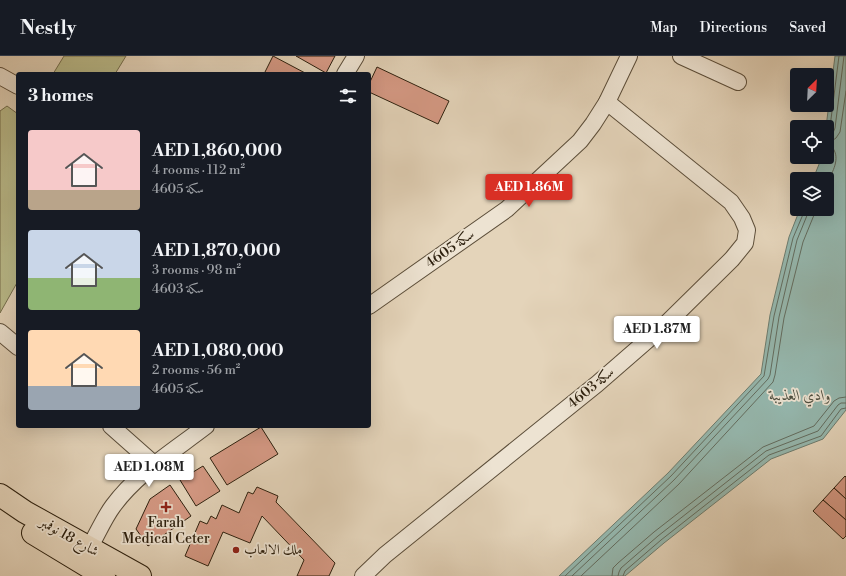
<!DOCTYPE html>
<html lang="en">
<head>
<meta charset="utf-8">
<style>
	body { margin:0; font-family:"Libre Bodoni",Amiri,serif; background:#20242c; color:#f1f3f6; height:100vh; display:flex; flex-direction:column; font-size:15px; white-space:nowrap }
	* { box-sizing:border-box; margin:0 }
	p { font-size:13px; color:#9ea1a6 }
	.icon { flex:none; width:22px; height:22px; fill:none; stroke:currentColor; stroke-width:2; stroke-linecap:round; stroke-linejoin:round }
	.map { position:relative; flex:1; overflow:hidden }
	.drawer { position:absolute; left:16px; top:16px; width:355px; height:356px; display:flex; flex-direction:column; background:#171b24; border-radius:4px; box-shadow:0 4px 16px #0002 }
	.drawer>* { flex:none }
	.needle { width:26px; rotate:24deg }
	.fabs { position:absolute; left:790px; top:12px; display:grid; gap:8px }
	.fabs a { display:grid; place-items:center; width:44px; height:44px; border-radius:4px; background:#171b24; box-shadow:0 4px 16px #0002; font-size:20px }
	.price { position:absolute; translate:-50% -34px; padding:0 9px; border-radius:4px; background:#fff; color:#222; font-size:13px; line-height:26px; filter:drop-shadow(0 1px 2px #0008) }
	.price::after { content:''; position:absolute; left:50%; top:24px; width:12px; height:9px; margin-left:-6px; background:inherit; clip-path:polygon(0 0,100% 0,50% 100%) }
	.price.active { background:#d93025; color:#fff }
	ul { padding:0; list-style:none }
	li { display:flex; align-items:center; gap:12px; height:100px; padding:0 12px }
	li span { display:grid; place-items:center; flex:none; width:112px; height:80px; border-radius:4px; color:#555 }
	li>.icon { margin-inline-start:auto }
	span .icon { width:48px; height:48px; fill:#fffc; stroke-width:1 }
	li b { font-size:17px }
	h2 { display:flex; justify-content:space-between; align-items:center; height:48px; padding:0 12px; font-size:17px }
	header { display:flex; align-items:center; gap:24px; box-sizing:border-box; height:56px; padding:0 20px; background:#171b24; border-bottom:1px solid #363941 }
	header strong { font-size:19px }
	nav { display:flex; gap:22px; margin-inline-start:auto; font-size:14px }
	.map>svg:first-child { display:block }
</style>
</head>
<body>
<header>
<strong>Nestly</strong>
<nav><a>Map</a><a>Directions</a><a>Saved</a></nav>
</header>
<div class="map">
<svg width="846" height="520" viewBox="0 0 846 520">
	<rect width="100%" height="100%" fill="#e4d4ba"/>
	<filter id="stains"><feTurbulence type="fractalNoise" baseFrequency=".005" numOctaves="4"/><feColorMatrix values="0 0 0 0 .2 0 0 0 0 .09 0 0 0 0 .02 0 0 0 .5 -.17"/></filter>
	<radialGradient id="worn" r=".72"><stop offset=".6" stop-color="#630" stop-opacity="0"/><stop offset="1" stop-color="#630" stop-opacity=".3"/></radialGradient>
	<g fill="#babb8b" stroke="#746e4d">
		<polygon points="64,0 126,0 115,18 53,18"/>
		<polygon points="7,50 18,58 18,225 0,257 0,55"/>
	</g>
	<polygon fill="#95b8af" stroke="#6c7c6f" points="835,0 846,0 846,354 823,383 771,403 664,487 625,520 559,520 668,417 761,318 770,259 789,181 800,153 827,153 827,123 813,123 822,101 827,101 827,71 826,71"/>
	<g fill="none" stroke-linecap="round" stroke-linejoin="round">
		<g stroke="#626c5f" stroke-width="1">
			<polyline points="827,75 830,71 839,0"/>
			<polyline points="827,80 833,77 835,72 844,0"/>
			<path d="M827,128c4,-10 13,-23 7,-34 -1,-3 -4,-5 -5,-7l7,-5 4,-6 6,-41"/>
			<polyline points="565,520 671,420 764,320 774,260 793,182 804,156 804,153"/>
			<polyline points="572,520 674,424 768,323 770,319 779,261 797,184 808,157 809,153"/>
			<polyline points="581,520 679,428 773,326 775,319 784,262 803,186 814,159 815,153"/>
			<polyline points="612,520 613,512 618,507 654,476 763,391 814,370 834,345 839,342 846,341"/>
			<polyline points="618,520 619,516 621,512 658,480 766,395 818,375 838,349 841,347 846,347"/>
			<polyline points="623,520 625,515 661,484 769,399 821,380 841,353 846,352"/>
		</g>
	</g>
	<g fill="#d59984" stroke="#2e210f">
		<polygon points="273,0 307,18 264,18"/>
		<polygon points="296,0 335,0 326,17"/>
		<polygon points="377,11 449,45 438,68 369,36 369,28"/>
		<polygon points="261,371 278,398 227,429 210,402"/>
		<polygon points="203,410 220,435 196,450 180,424"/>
		<polygon points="845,420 846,421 846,443 834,432"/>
		<polygon points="170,429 191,460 148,490 136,473 150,443"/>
		<polygon points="257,431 278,440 276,446 335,507 329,520 297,520 304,504 262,460 250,487 223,476 208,510 185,500 200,465 207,468 211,460 216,463 222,449 239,457 248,436 253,438"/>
		<polygon points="834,432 846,443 846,464 823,444"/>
		<polygon points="823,444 846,464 846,480 843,483 813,455"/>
	</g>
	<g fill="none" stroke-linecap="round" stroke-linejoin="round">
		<defs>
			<g id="minor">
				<polyline points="681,0 738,26"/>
				<polyline points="345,18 356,0"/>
				<polyline points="0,20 18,30"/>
				<polyline points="369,250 507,153 580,85 593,68 607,46 629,0"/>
				<polyline points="0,276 18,291"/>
				<polyline points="111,370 155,409"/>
				<path d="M89,492c8,-13 15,-30 24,-42 24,-33 62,-56 93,-80"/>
				<polyline points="363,520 385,499 597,328 666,268 732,203 745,187 747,174 742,162 731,146 607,46"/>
			</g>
			<g id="primary">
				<polyline points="0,439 25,456 140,520"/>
				<polyline points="33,477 104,520"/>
			</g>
		</defs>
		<use href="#minor" stroke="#5c4e3a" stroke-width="18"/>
		<use href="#primary" stroke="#2e210f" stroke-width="24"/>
		<use href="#minor" stroke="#ede3d2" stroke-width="16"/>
		<use href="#primary" stroke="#e4d4ba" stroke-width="22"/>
	</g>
	<g fill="#8f2418" stroke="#ede3d2" stroke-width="1.5">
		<path d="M164 445h4v4h4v4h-4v4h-4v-4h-4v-4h4z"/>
		<circle cx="236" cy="494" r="4"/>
	</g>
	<g text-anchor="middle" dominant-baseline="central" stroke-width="3.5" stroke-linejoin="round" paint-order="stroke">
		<g font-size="14" fill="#2e210f" stroke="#ede3d2">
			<text transform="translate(450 193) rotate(-35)">سكة 4605</text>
			<text transform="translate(591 332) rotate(-40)">سكة 4603</text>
			<text transform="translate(69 481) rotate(29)">شارع 18 نوفمبر</text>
		</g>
		<g font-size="14" fill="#2e210f" stroke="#ede3d2">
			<text x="166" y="467">Farah<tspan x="166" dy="16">Medical Ceter</tspan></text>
			<text x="244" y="494" text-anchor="start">ملك الالعاب</text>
		</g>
		<g font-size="15" font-style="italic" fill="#4d4e3f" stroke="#ede3d2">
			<text x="800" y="339">وادي العذيبة</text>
		</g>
	</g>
	<rect width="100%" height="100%" filter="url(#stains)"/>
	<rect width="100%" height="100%" fill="url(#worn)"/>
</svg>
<div class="fabs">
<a><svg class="needle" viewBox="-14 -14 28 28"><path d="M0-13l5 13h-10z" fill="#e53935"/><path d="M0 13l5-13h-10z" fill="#9ea1a6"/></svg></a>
<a><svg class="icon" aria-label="locate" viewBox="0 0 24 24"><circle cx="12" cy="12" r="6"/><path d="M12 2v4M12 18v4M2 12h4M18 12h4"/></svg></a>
<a><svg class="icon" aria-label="layers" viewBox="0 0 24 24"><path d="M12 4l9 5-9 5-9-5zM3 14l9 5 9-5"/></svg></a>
</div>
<b class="price active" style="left:529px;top:152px">AED 1.86M</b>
<b class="price" style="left:657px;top:294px">AED 1.87M</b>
<b class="price" style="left:149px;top:432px">AED 1.08M</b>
<section class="drawer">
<h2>3 homes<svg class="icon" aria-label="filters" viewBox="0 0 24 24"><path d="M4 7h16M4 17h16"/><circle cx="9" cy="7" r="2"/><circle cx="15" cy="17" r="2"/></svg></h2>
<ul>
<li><span style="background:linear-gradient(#f6c9c9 75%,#b9a48a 0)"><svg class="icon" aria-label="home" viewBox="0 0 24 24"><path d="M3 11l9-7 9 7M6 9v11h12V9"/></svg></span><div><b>AED 1,860,000</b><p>4 rooms · 112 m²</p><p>سكة 4605</p></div></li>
<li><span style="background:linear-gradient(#c9d6e8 60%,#8fb573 0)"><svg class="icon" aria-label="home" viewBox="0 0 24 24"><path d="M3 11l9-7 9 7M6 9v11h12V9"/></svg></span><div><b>AED 1,870,000</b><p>3 rooms · 98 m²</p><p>سكة 4603</p></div></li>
<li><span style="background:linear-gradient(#ffd9b3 70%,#9aa5b1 0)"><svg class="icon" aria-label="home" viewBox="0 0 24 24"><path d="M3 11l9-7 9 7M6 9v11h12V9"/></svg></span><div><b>AED 1,080,000</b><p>2 rooms · 56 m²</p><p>سكة 4605</p></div></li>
</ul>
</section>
</div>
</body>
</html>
